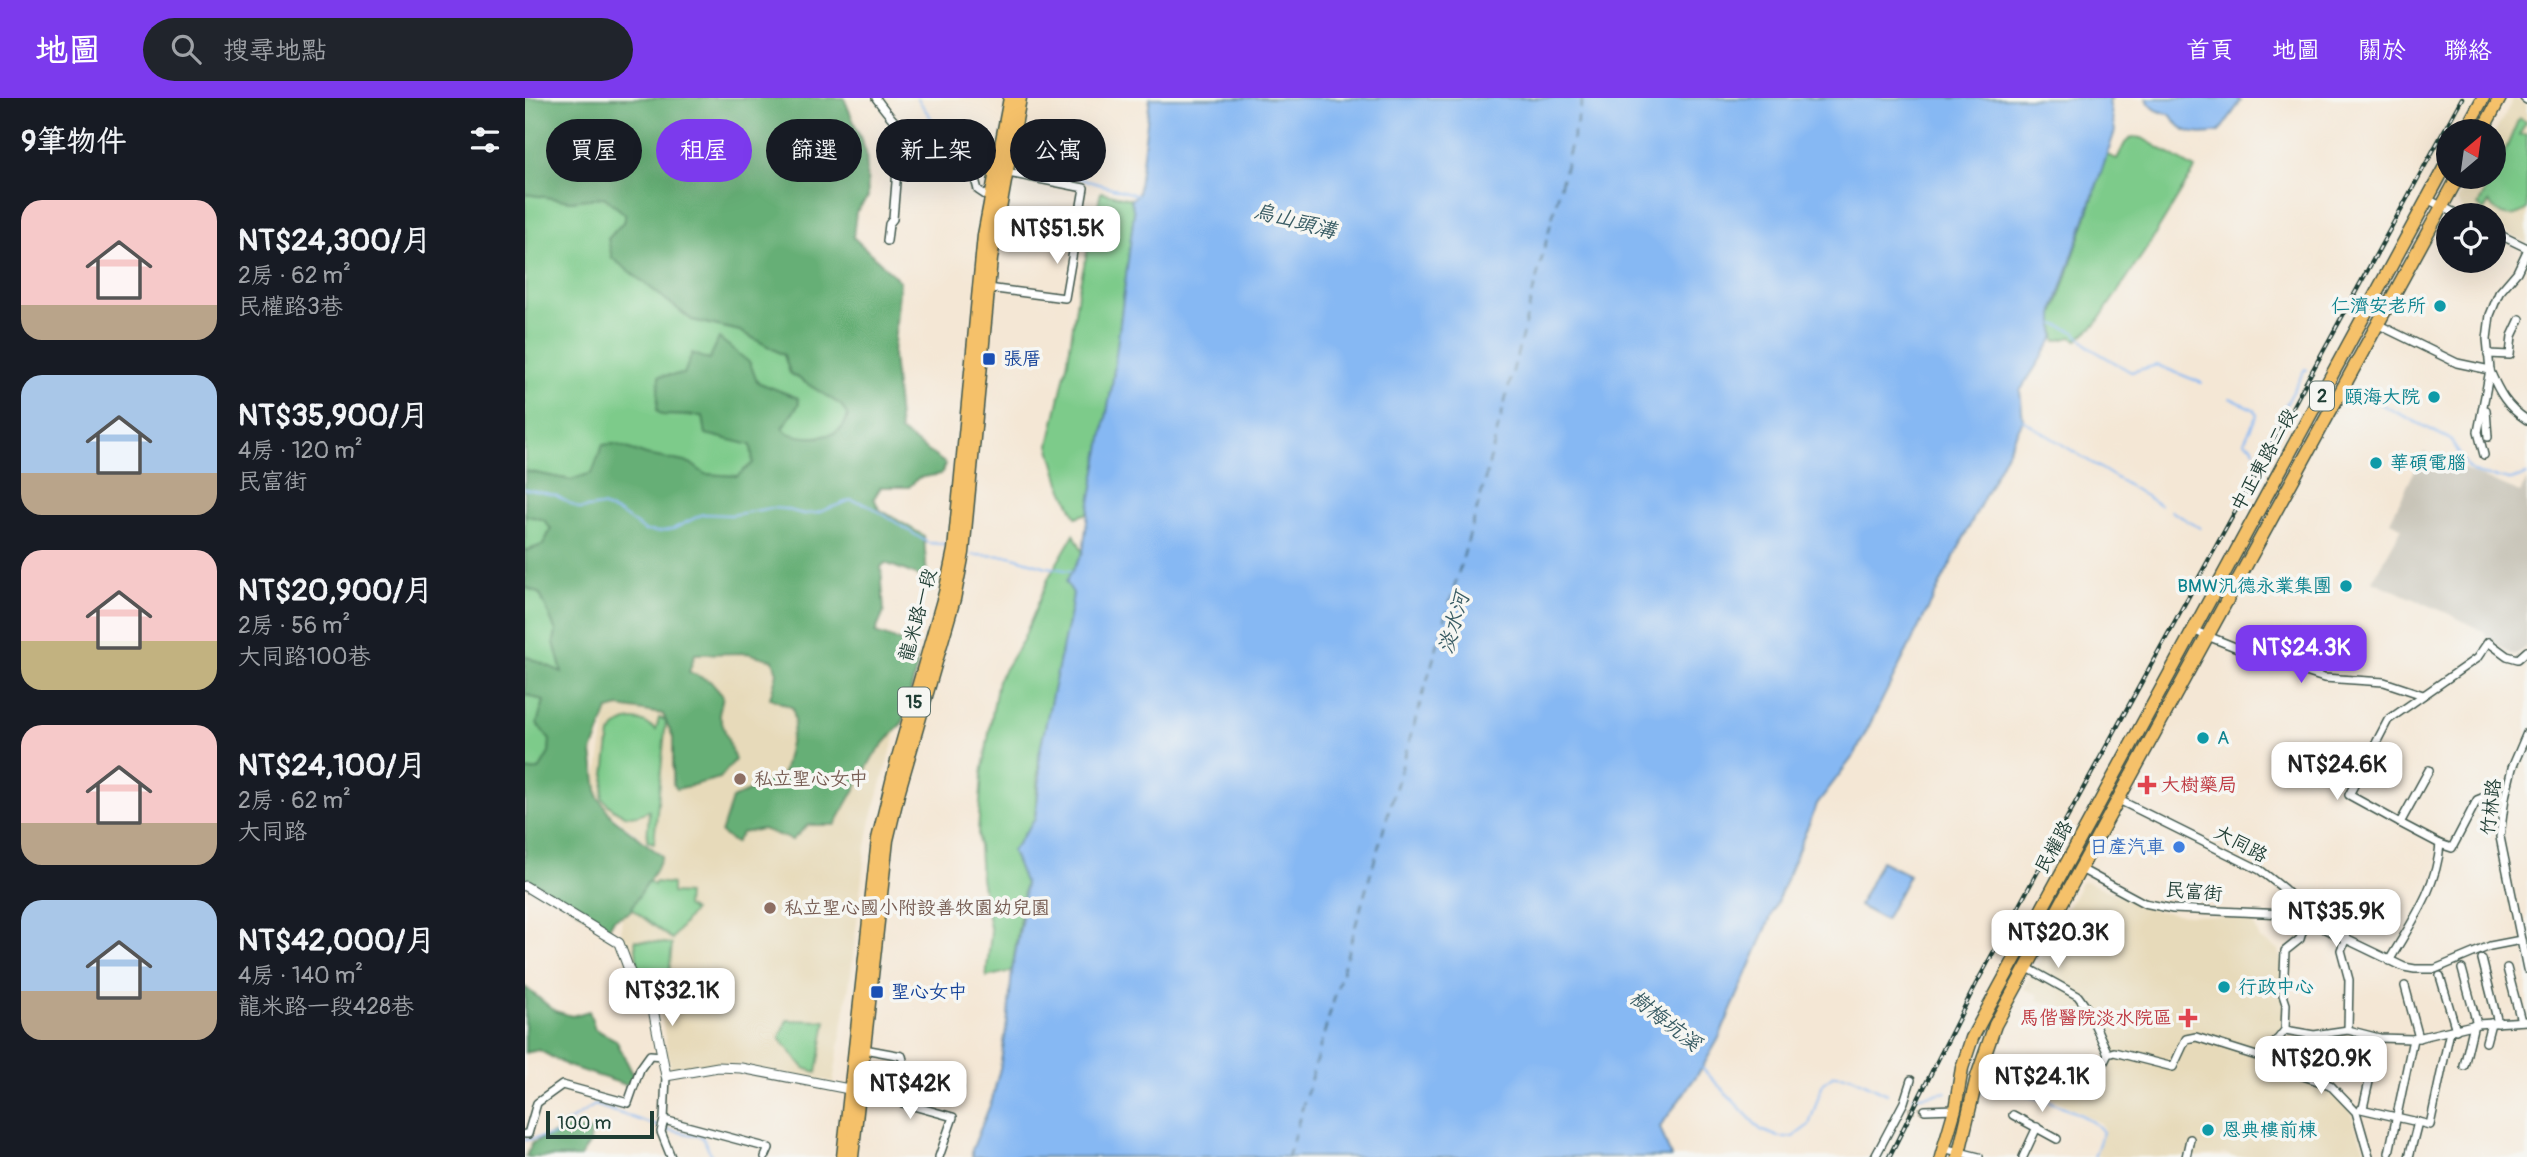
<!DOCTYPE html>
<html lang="zh-TW">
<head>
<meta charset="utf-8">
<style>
	body { margin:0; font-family:Pangolin,"LXGW WenKai TC",sans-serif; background:#20242c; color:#f1f3f6; height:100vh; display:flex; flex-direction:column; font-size:26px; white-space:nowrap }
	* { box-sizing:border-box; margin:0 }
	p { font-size:23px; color:#9ea1a6 }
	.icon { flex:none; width:38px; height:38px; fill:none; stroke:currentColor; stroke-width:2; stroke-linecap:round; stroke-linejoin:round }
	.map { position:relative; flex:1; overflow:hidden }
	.details { display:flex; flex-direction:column; background:#171b24; width:525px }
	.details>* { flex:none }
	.hud { position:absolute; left:21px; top:21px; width:665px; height:63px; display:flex; gap:14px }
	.needle { width:46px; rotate:29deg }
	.controls { position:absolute; left:1911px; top:21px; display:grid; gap:14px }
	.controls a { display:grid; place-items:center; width:70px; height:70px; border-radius:50%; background:#171b24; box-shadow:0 7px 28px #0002; font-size:35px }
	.scale { position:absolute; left:21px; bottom:18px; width:108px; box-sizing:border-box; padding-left:7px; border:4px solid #1f3d34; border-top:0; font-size:19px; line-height:24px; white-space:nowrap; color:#1f3d34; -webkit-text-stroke:5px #f6f6f2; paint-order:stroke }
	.price { position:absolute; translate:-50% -60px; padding:0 16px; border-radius:14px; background:#fff; color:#222; font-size:23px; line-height:46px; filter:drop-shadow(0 2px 4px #0008) }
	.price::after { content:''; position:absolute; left:50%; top:42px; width:21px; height:16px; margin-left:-10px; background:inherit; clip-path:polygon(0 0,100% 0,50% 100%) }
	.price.active { background:#7c3aed; color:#fff }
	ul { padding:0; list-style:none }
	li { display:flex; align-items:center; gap:21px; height:175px; padding:0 21px }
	li span { display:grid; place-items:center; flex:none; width:196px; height:140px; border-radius:21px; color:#555 }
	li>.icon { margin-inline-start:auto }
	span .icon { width:84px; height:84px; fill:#fffc; stroke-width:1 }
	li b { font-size:30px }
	h2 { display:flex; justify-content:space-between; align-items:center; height:84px; padding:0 21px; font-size:30px }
	.tag { padding:0 24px; border-radius:32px; background:#171b24; box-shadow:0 7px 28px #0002; font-size:24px; line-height:63px }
	.tag.active { background:#7c3aed; color:#fff }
	header { display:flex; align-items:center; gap:42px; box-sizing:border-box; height:98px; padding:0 35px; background:#7c3aed; color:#fff }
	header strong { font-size:33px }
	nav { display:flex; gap:38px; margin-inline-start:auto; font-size:24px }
	.search { width:490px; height:63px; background:#20242c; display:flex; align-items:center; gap:18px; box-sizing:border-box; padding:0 24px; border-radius:38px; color:#9ea1a6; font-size:26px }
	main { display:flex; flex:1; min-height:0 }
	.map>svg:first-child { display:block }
</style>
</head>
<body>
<header>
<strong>地圖</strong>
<div class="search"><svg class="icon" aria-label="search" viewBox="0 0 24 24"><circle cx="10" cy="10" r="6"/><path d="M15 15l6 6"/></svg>搜尋地點</div>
<nav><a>首頁</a><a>地圖</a><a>關於</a><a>聯絡</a></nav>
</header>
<main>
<section class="details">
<h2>9筆物件<svg class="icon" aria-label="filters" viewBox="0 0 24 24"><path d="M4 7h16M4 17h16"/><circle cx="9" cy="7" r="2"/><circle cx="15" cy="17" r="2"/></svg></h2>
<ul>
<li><span style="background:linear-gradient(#f6c9c9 75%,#b9a48a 0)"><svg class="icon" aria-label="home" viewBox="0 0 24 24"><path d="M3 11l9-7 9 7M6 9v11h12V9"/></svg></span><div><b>NT$24,300/月</b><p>2房 · 62 m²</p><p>民權路3巷</p></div></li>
<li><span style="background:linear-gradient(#a9c7e8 70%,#b9a48a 0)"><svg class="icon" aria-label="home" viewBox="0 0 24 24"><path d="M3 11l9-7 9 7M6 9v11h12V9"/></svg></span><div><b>NT$35,900/月</b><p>4房 · 120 m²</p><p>民富街</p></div></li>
<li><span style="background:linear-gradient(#f6c9c9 65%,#c2b280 0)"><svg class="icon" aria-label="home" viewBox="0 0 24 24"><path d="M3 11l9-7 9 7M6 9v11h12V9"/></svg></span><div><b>NT$20,900/月</b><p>2房 · 56 m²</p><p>大同路100巷</p></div></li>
<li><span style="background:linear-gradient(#f6c9c9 70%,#b9a48a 0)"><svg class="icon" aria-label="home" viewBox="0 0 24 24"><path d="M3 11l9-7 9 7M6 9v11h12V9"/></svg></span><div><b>NT$24,100/月</b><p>2房 · 62 m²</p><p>大同路</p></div></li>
<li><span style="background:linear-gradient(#a9c7e8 65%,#b9a48a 0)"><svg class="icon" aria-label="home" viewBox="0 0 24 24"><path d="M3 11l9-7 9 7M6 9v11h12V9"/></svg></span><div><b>NT$42,000/月</b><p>4房 · 140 m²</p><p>龍米路一段428巷</p></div></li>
</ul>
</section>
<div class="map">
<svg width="2002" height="1059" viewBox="0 0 2002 1059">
	<rect width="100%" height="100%" fill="#f6f6f2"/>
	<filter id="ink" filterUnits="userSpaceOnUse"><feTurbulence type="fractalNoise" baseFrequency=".0143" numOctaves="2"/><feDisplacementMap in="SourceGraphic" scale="14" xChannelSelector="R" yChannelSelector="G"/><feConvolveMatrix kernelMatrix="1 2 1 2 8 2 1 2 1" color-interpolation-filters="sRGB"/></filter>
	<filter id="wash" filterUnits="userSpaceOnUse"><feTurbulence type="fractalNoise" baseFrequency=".00686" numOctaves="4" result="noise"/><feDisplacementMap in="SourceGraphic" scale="28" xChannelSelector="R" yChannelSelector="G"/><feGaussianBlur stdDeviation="1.57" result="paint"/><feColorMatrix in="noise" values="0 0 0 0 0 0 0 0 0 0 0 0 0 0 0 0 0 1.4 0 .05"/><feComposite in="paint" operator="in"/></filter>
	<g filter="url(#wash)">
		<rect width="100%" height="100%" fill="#f4e7d5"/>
		<g fill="#e7daba">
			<polygon points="1989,0 2002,7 2002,145 1969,128 1969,117 1948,117 1938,112 1933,105 1933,100 1945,79 1969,79 1969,36"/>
			<polygon points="173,521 376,618 346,722 340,753 326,876 308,984 199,965 146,973 136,916 114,886 96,842 97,814 137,756 69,701 82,615"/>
			<polygon points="1561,783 1625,811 1650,816 1727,821 1735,841 1754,852 1757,866 1759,908 1757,932 1738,955 1736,963 1751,973 1804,990 1824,1010 1842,1059 1706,1059 1702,1056 1670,1059 1571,1059 1579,1033 1576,1025 1517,995 1546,982 1569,984 1575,981 1585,959 1584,949 1574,922 1512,902 1514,897 1499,891 1556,785"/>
		</g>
		<polygon fill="#c8c4b8" points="1899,354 1995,395 2002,382 2002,548 1989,558 1960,538 1960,534 1922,515 1847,483 1877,430 1865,423"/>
		<g fill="#7dcb8a" stroke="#4e845f" stroke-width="2">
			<path d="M1994,20l7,4 -7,13 8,-1v75c-15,11 -29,8 -38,-7l-5,8 -6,-4 14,-29h2z"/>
			<polygon points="1607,39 1617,40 1670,71 1620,153 1571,226 1552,242 1546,239 1531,243 1528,220 1582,57 1592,61 1600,45"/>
			<polygon points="576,94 606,101 609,115 587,288 563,415 551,419 535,385 524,347 543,262 553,194"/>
			<path d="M0,96l46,7 33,-5 21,18v6l-17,19 84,81 48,11 44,24 6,18 51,32 7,11c-2,4 -3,8 -5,11 -11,13 -50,14 -61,2l17,-25 -1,-6 -41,-16 -7,-19 -41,-3 -24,14 -23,41 41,1 3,18 45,11 2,18 -15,13 -34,-2 -14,-11 -44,-8 -31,-11 -12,1 -11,28 -21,7 -46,-9z"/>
			<polygon points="0,417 19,422 26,431 18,447 0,453"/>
			<polygon points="549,436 558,454 541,484 548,495 546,510 514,657 510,721 487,753 500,786 487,873 461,879 466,835 456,780 453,734 457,676 473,582 498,542 524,479"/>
			<polygon points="0,489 15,496 31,533 29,544 37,575 0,558"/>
			<polygon points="0,596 19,603 12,626 25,642 24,655 14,672 0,673"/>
			<path d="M134,620l7,2 -12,123 -7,-2 2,-31c-20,12 -33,4 -47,-12l8,-64c14,-18 29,-18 46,-4z"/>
			<polygon points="124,783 129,787 130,784 147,786 147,795 162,796 161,808 168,813 147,841 104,809"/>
			<polygon points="110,842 147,846 141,911 136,910 114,880"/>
			<polygon points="262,922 301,923 292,975 279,970 254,940"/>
		</g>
		<g fill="#66af76" stroke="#427655" stroke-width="2">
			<path d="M0,0h319l22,54 2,45 -12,15 -3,25 47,44 -7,73 7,77 46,33 -5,10 -23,4 -9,9h-28l-7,11 5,11 45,27 3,43 -42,-16 -4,4 3,45 -9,21 36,12 6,21 -14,56 -29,33 -39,70h-27l-16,15 -30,-11 -20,4 -7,10 -14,-10 11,-34 51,-25 12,-53 -2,-13 -23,-10 7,-25 -4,-13 -26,-7 -52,1 -6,18 21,9 13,15 -4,18 16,46 -15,18 -43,11 -4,-5v-47l-10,-23 -44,-7 -11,3 -16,42 6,45 14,20 50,39c-8,22 -23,35 -32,56l-16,7 -6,11 -72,-47h-11v-112l14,-1 10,-17 1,-13 -13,-16 7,-23 -19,-7v-38l37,16 -8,-30 2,-11 -16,-37 -15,-7v-36l18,-6 8,-16 -7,-9 -19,-5v-44l46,9 21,-7 11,-28 12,-1 31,11 44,8 15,11 32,2 16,-13 -2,-18 -45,-11 -3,-18 -41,-1 -5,-4 2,-35 25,-2 8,-21 17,7 10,-22 31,25 7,19 41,16 1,6 -17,24c10,13 50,12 61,-1 2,-3 3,-7 5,-11l-7,-11 -51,-32 -6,-18 -44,-24 -48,-11 -80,-62 -4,-19 17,-19v-6l-21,-17 -33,4 -46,-7z"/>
			<polygon points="0,889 30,913 47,918 64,913 70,931 91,942 110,980 101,987 43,968 14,952 0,955"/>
			<polygon points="43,1030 66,1033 65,1045 55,1059 1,1059 7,1045"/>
		</g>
		<g fill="#86b8f3" stroke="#527a94" stroke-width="2">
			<polygon points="625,0 1587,0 1584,3 1590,33 1529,212 1529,240 1495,293 1498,322 1330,656 1292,706 1236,843 1194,940 1177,970 1135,1029 1146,1059 447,1059 447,1052 467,1002 475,970 483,919 487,873 498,814 500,786 487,753 510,721 515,681 514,657 546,510 548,495 541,484 558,454 563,415 587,288 609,115 606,101 613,97"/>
			<path d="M1621,0h92l3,3 -22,31c-22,4 -37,3 -49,-18 -12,-2 -18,-5 -24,-16z"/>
			<polygon points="1356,763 1384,777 1360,822 1334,808"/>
		</g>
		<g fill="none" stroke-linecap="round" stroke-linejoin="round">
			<g stroke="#86b8f3" stroke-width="2">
				<path d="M392,0c21,29 33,53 70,63"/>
				<polyline points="491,67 532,74 612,97"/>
				<polyline points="1530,226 1550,234 1565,250 1606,274 1632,267 1677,285"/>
				<polyline points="1824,290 1926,342 1943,370 1954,376 1985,382 2002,377"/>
				<polyline points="1705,300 1730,312 1732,317 1719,344 1727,348 1729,352"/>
				<polyline points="1496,321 1635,407"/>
				<polyline points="1735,355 1780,271 1782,272"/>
				<polyline points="0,391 30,397 55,411 77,408 96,416 120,433 134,434 148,431 178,416 207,417 246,410 260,411 278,416 292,415 326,402 342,406 403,445 421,446"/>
				<polyline points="1646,413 1675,430"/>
				<polyline points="448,457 485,458 522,469 546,473"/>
				<polyline points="1177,970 1236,1032 1254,1039 1268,1039 1284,1027 1298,985 1309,977 1325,978 1362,996"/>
				<path d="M1457,995c35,0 64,4 95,20 10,5 19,9 26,19l-9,25"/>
				<polyline points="1388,999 1422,994"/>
				<polyline points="141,1031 177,1039 188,1059"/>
				<polyline points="0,1042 30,1037 38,1027 70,1007 135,1029"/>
			</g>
			<polyline stroke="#395c64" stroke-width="2" stroke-dasharray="9 7" stroke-linecap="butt" points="763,1059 955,401 1058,0"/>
		</g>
	</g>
	<g filter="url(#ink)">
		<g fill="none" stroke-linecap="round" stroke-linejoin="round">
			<polyline stroke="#c9c5b5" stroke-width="7" stroke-dasharray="7 3.5" stroke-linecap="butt" points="1383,1013 1400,1012"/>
			<defs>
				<g id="minor">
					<path d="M351,0c8,11 18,25 29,33 31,21 64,15 73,59l12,8"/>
					<polyline points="1999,0 2002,2"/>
					<polyline points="1902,101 1934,117"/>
					<polyline points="1969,134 2002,150"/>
					<polyline points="362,143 364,126 368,121 372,72 370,47 378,32"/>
					<polyline points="463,190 540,200 559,90 478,74"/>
					<polyline points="1852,226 1932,265 1965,272"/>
					<polyline points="1963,256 1985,257 1987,238 1995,221"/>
					<path d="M1965,273c9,21 17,36 37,49"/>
					<polyline points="1961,312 1963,339"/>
					<polyline points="1959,357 1953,334 1965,272 1962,241 1965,217 1974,195 1992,174 2002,153"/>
					<polyline points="1670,533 1735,559 1799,580 1859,584 1898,597"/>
					<polyline points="2002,635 1987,670 1980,699 1975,739 2002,871"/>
					<polyline points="1904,672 1875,725 1824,697 1863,622 1952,560 1963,544 1982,558 1993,561 2002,553"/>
					<polyline points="1592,701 1735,772 1759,791 1773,805 1779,828 1775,841 1760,853 1758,897 1761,906 1760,932 1738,960"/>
					<polyline points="1875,725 1915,746 1927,750 1952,702 1962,698 1980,699"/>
					<polyline points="1554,770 1619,805 1648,811 1760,816 1777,820 1879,869 1890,871 1910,871 1965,848 1996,842"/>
					<polyline points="1821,840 1816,852 1824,882 1823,932"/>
					<polyline points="1957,861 1973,925"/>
					<path d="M1864,863c22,-38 48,-73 51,-117"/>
					<polyline points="1501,869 1553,898 1563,912 1583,956"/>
					<polyline points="1982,870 1996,923"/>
					<polyline points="1937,871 1952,926"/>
					<polyline points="1915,878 1931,932"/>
					<polyline points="1880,888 1894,940"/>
					<polyline points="1760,932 1789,937 1823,932 1854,940 1888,941 1952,926 2002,923"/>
					<polyline points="1961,944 1966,925"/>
					<polyline points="339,951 377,958 381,974 435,990"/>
					<polyline points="1939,968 1949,926"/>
					<polyline points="141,978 139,1022 136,1034 146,1059"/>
					<polyline points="1452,979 1481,987 1522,988 1541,979 1571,980 1583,956 1589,954 1648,969 1661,941 1671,939 1738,960 1757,971 1805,987 1831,1014 1844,1059"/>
					<polyline points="334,993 428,1019 414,1059"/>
					<polyline points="1838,1010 1854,940"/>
					<polyline points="1836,1011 1893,1024"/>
					<polyline points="1400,1012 1430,1011"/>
					<polyline points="1488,1017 1532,1041"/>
					<polyline points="139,1022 244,1050 240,1059"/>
					<polyline points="0,1036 3,1036 12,1005 37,987 103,1005 115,971 125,957 137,958"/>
					<polyline points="1418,1050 1454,1059"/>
					<polyline points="1864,1055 1888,941"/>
					<polyline points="1350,1059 1379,1004 1386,982"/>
					<polyline points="1498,1059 1512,1029"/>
					<polyline points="1661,1059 1665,1041"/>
					<polyline points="1884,1059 1893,1024 1905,1027 1925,933"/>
				</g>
				<polyline id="tertiary" points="0,788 94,845 109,885 128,911 141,978 193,969 216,970 329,992"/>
				<g id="primary">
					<polyline points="1940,33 1958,0"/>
					<polyline points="1957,33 1975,0"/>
					<polyline points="318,1059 353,741 372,663 420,495 429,452 459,137 485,0"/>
					<polyline points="327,1059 362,742 374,692 429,501 438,455 466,161 495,0"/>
					<polyline points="1416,1059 1430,1011 1437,970 1447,940 1461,914 1923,63"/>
					<polyline points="1433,1059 1452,979 1470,927 1933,79"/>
				</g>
			</defs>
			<use href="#minor" stroke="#3f564c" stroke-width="10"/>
			<use href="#tertiary" stroke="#3f564c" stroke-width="11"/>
			<use href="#primary" stroke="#3f564c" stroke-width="15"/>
			<use href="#minor" stroke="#fff" stroke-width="7"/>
			<use href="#tertiary" stroke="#fff" stroke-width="9"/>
			<use href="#primary" stroke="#f5c16b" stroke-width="12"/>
			<defs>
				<polyline id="rail" points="1364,1059 1451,886 1937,0"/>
			</defs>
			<use href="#rail" stroke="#1f3d34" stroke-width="4.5"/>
			<use href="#rail" stroke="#f6f6f2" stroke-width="2" stroke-dasharray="5" stroke-linecap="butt"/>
		</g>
	</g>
	<g fill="#0f9aa8" stroke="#f6f6f2" stroke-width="2.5">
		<circle cx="1915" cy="208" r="7"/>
		<circle cx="1909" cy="299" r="7"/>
		<circle cx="1851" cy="365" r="7"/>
		<circle cx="1821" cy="488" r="7"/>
		<circle cx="1678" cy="640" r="7"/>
		<circle cx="1699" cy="889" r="7"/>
		<circle cx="1683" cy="1032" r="7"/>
	</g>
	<g fill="#1a4fb4" stroke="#f6f6f2" stroke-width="2.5">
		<rect x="457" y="254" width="14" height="14" rx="3.5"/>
		<rect x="345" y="887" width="14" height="14" rx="3.5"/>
	</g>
	<g fill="#8d6e63" stroke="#f6f6f2" stroke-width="2.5">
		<circle cx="215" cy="681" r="7"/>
		<circle cx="245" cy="810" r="7"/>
	</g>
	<g fill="#e0444e" stroke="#f6f6f2" stroke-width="2.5">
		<path d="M1618.5 676.5h7v7h7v7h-7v7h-7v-7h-7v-7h7z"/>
		<path d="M1659.5 909.5h7v7h7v7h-7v7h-7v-7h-7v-7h7z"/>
	</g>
	<circle fill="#3f7fe0" stroke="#f6f6f2" stroke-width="2.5" cx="1654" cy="749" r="7"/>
	<g text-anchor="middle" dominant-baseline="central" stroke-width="7" stroke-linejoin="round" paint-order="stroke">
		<g fill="#f6f6f2" stroke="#60746d" stroke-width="2">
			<rect x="1785" y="283.5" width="24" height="29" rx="5"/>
			<rect x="373" y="589.5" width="32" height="29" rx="5"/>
		</g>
		<g font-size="18" font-weight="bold" fill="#1f3d34">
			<text x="1797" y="298">2</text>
			<text x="389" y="604">15</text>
		</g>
		<g font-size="19" fill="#0d838f" stroke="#f6f6f2" text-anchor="start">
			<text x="1901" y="208" text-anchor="end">仁濟安老所</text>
			<text x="1895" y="299" text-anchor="end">頤海大院</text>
			<text x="1865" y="365">華碩電腦</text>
			<text x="1807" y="488" text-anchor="end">BMW汎德永業集團</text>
			<text x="1692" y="640">A</text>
			<text x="1713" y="889">行政中心</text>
			<text x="1697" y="1032">恩典樓前棟</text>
		</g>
		<g font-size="19" fill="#164399" stroke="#f6f6f2" text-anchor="start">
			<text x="478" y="261">張厝</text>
			<text x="366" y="894">聖心女中</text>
		</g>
		<g font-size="19" fill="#1f3d34" stroke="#f6f6f2">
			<text transform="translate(1739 362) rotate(-61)">中正東路二段</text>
			<text transform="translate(393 517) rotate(-75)">龍米路一段</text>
			<text transform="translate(1966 709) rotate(-83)">竹林路</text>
			<text transform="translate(1716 746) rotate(28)">大同路</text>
			<text transform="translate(1529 749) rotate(-61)">民權路</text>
			<text transform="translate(1669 794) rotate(5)">民富街</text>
		</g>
		<g font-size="19" fill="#785e54" stroke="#f6f6f2" text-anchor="start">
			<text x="229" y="681">私立聖心女中</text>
			<text x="259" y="810">私立聖心國小附設善牧園幼兒園</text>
		</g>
		<g font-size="19" fill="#be3a42" stroke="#f6f6f2" text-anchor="start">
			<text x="1636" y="687">大樹藥局</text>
			<text x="1647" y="920" text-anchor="end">馬偕醫院淡水院區</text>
		</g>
		<g font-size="19" fill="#366cbe" stroke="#f6f6f2" text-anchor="end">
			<text x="1640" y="749">日產汽車</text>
		</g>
		<g font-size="21" font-style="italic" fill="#395c64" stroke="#f6f6f2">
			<text transform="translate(770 123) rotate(15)">烏山頭溝</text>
			<text transform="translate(929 525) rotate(-74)">淡水河</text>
			<text transform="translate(1140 923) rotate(38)">樹梅坑溪</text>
		</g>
	</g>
</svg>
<div class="controls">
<a><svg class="needle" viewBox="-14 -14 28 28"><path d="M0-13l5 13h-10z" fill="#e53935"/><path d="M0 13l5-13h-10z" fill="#9ea1a6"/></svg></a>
<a><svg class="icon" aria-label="locate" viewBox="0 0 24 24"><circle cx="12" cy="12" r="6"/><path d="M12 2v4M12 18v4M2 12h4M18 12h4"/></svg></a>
</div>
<div class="scale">100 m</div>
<b class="price" style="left:532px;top:168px">NT$51.5K</b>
<b class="price active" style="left:1776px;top:587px">NT$24.3K</b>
<b class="price" style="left:1812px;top:704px">NT$24.6K</b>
<b class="price" style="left:1811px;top:851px">NT$35.9K</b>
<b class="price" style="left:1533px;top:872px">NT$20.3K</b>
<b class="price" style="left:147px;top:930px">NT$32.1K</b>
<b class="price" style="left:1796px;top:998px">NT$20.9K</b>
<b class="price" style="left:1517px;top:1016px">NT$24.1K</b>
<b class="price" style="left:385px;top:1023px">NT$42K</b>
<div class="hud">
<a class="tag">買屋</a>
<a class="tag active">租屋</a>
<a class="tag">篩選</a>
<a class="tag">新上架</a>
<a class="tag">公寓</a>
</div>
</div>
</main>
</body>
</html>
